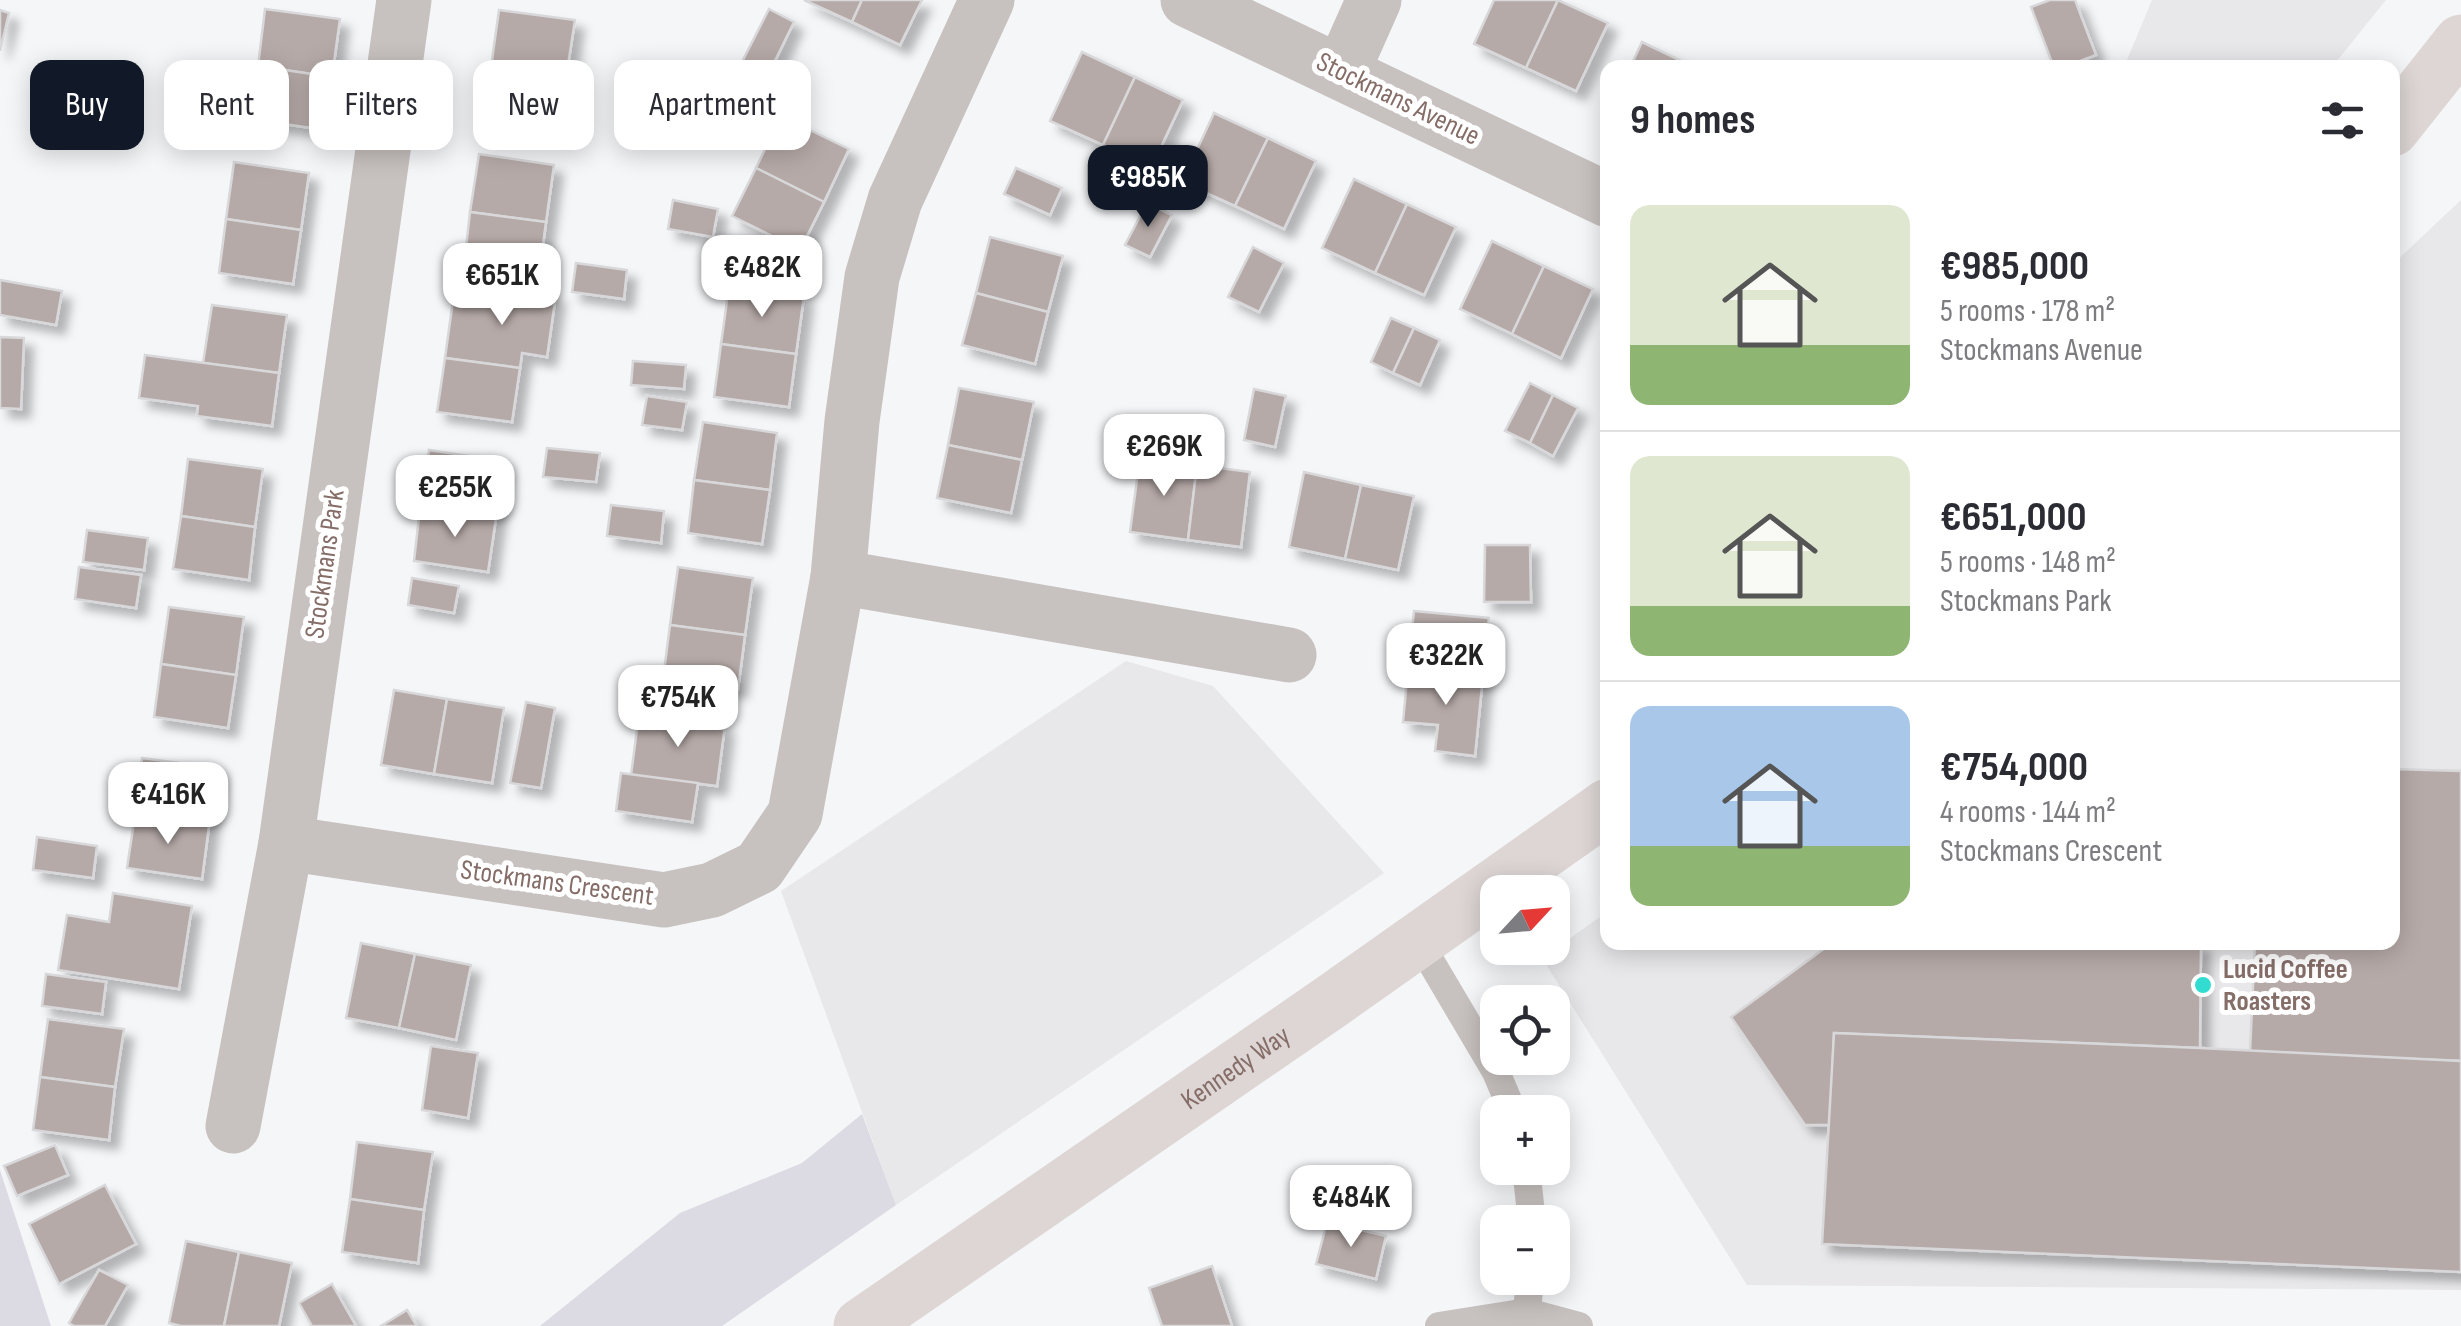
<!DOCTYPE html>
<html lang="en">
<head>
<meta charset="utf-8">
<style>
	body { margin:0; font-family:"Sofia Sans Condensed",sans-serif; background:#f2f2f3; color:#2b2b33; height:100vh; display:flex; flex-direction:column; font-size:38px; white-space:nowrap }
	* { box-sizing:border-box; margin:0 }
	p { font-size:32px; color:#7c7c81 }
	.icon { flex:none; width:55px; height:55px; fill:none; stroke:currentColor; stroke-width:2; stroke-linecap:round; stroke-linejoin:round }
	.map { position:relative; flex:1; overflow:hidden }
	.side { position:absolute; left:1600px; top:60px; width:800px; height:890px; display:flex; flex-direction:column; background:#fff; border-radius:20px; box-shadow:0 5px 25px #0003 }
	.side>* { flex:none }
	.top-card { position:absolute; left:30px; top:60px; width:950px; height:90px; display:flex; gap:20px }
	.needle { width:65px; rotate:64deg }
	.tools { position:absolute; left:1480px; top:875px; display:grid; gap:20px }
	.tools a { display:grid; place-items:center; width:90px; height:90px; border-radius:20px; background:#fff; box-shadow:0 5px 25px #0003; font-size:50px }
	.price { position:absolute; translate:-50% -85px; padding:0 22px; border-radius:20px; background:#fff; color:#222; font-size:32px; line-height:65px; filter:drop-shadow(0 2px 5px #0008) }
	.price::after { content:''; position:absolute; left:50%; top:60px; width:30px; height:22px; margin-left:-15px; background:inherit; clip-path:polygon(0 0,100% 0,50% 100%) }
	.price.on { background:#111827; color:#fff }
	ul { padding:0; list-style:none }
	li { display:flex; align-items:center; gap:30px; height:250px; padding:0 30px }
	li+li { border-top:2px solid #e1e1e2 }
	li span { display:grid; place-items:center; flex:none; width:280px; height:200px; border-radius:20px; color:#555 }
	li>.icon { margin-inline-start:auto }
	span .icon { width:120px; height:120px; fill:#fffc; stroke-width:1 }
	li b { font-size:42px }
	h2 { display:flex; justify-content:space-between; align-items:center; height:120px; padding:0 30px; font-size:42px }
	.pill { padding:0 35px; border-radius:20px; background:#fff; box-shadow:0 5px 25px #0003; font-size:35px; line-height:90px }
	.pill.on { background:#111827; color:#fff }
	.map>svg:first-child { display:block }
</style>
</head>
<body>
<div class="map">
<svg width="2461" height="1326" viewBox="0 0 2461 1326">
	<defs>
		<filter id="shadow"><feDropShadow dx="9" dy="9" stdDeviation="5" flood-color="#0004"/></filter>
	</defs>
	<rect width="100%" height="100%" fill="#f5f6f8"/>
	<g fill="#e8e7e9">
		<polygon points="2152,0 2386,0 2332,67 2124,67"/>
		<polygon points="2461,200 2461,1290 1747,1285 1542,958 1607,912 1608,942 2392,942 2393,264"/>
		<polygon points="1126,661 1213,686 1384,873 896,1205 781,891"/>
	</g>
	<g fill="#dcdae2">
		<polygon points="862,1114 896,1205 722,1326 540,1326 680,1213 802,1163"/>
		<polygon points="0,1170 51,1326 0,1326"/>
	</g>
	<g fill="#b6aaa8" stroke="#d8d8da" stroke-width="2.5" filter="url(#shadow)">
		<polygon points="804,0 862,0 852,22"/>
		<polygon points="862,0 922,0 900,45 852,22"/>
		<polygon points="1494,0 1558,0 1526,68 1474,44"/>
		<polygon points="1558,0 1608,23 1576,91 1526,68"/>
		<polygon points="2050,0 2075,0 2096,55 2062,68 2054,68 2031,7"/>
		<polygon points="265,9 340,19 332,77 258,66"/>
		<polygon points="769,9 794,22 769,73 743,60"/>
		<polygon points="0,10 9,13 0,51"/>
		<polygon points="499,10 575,20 566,78 491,67"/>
		<polygon points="1642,42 1694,67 1694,68 1630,68"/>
		<polygon points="1082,52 1135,77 1103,145 1050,121"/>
		<polygon points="258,66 332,77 325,130 250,119"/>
		<polygon points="491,67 566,78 559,131 484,120"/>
		<polygon points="1135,77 1183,100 1151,168 1103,145"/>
		<polygon points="1214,113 1268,138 1235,206 1182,182"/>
		<polygon points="781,116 849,149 824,202 756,168"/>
		<polygon points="1268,138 1316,161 1284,229 1235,206"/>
		<polygon points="479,154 554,165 546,222 470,212"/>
		<polygon points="234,162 309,173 301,230 226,219"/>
		<polygon points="756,168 824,202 800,250 732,216"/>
		<polygon points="1016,168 1062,188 1050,215 1004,194"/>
		<polygon points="1354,179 1407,204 1375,273 1322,248"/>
		<polygon points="673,200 718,209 713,237 668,229"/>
		<polygon points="1147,203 1172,215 1150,257 1125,245"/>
		<polygon points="1407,204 1456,227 1424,295 1375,273"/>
		<polygon points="470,212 546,222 539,275 464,265"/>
		<polygon points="226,219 301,230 293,284 219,273"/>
		<polygon points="990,237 1063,256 1048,312 976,293"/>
		<polygon points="1492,241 1544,266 1512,334 1460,309"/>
		<polygon points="1253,247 1284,263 1259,312 1228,297"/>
		<polygon points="576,263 627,270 624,299 572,292"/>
		<polygon points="1544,266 1593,289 1561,358 1512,334"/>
		<polygon points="0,280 62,291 56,325 0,315"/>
		<polygon points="499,286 556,294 547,357 522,353 520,368 445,358 453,300 496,307"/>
		<polygon points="729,286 804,296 796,354 721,344"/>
		<polygon points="976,293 1048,312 1035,364 962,345"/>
		<polygon points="212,305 287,315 279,373 203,363"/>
		<polygon points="1391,318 1414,328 1393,373 1371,362"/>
		<polygon points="1414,328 1440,340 1420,385 1393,373"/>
		<polygon points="0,337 24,338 21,409 0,408"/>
		<polygon points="721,344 796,354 789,407 714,397"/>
		<polygon points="145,355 279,373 272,426 197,416 198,406 139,398"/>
		<polygon points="445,358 520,368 512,422 437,412"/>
		<polygon points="633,361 686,365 684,389 631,385"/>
		<polygon points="1530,383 1553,395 1530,443 1505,431"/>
		<polygon points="959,388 1034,402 1022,460 948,445"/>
		<polygon points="1254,389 1286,396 1275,447 1244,440"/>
		<polygon points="1553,395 1578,408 1553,456 1530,443"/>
		<polygon points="647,396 687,402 682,430 642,425"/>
		<polygon points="703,422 777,433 770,490 694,480"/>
		<polygon points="948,445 1022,460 1011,513 937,498"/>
		<polygon points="547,448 600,453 596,482 543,477"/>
		<polygon points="429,450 503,461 496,518 420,508"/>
		<polygon points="1140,457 1197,465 1188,540 1130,532"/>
		<polygon points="188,459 263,469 255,527 181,516"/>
		<polygon points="1197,465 1250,472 1241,547 1188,540"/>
		<polygon points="1304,472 1361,485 1345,559 1289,547"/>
		<polygon points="694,480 770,490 762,544 688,533"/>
		<polygon points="1361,485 1414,496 1398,570 1345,559"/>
		<polygon points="611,505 664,511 661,543 607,536"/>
		<polygon points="420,508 496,518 488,572 414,561"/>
		<polygon points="181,516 255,527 249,580 173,569"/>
		<polygon points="87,530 148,538 144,570 83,562"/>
		<polygon points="1485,545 1530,545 1531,602 1484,602"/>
		<polygon points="79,567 141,575 136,608 75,599"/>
		<polygon points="678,567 753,578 745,635 670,625"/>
		<polygon points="412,578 459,586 454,613 408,605"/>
		<polygon points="169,607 244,617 236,675 161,664"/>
		<polygon points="1414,611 1489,618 1483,676 1408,669"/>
		<polygon points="670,625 745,635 738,689 663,679"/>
		<polygon points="161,664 236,675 228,728 154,717"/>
		<polygon points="1408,669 1483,676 1475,756 1435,751 1438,725 1403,722"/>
		<polygon points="394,690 447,699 434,774 381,765"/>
		<polygon points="447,699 504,708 492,783 434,774"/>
		<polygon points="526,702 555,708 541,788 510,783"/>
		<polygon points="639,714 725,725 717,786 631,775"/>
		<polygon points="142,758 217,768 209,826 135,815"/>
		<polygon points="2392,769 2461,771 2461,1061 2250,1052 2255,942 2392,942"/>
		<polygon points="621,773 698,783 692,822 616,811"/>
		<polygon points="135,815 209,826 202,879 127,868"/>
		<polygon points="37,837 97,846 93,878 33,870"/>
		<polygon points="113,893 192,906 179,989 58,970 67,915 109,922"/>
		<polygon points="1833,942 2201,942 2200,1048 1834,1033 1830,1125 1805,1125 1731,1017"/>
		<polygon points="361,943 415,954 399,1028 346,1018"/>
		<polygon points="415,954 471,965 456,1040 399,1028"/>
		<polygon points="46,974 106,982 102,1014 42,1006"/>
		<polygon points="48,1019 124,1029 115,1087 40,1077"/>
		<polygon points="1834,1033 2200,1048 2461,1061 2461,1272 1822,1244"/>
		<polygon points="431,1046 478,1053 468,1118 422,1110"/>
		<polygon points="40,1077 115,1087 109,1140 33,1130"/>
		<polygon points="357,1142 433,1152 424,1210 350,1199"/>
		<polygon points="55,1145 68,1175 17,1196 4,1166"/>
		<polygon points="105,1185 136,1244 59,1284 29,1224"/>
		<polygon points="350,1199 424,1210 418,1263 342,1252"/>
		<polygon points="1327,1222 1386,1236 1376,1279 1316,1264"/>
		<polygon points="186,1241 239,1252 224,1326 181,1326 169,1323"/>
		<polygon points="239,1252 292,1263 279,1326 224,1326"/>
		<polygon points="1212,1266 1232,1326 1162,1326 1149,1288"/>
		<polygon points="99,1270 128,1285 105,1326 74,1326 69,1323"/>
		<polygon points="332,1284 356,1326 312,1326 299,1303"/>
		<polygon points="407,1310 417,1326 381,1326"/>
	</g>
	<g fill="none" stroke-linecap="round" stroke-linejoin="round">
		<g stroke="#c7c1bf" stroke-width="28">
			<polyline points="1418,940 1496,1072 1513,1112"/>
			<polyline points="1526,1168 1532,1222"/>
			<polyline points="1527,1312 1530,1278"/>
			<polyline points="1439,1326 1527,1312 1579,1326"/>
		</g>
		<g stroke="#c7c1bf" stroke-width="55">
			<polyline points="1188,0 1608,200"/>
			<polyline points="1342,72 1374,0"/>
			<polyline points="838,577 1289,655"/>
			<polyline points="286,843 664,900 712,890 759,867 795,814 838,577 852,421 872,277 895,200 987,0"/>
			<polyline points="233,1126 286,843 404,0"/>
		</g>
		<g stroke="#ddd6d5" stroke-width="55">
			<polyline points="2392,129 2461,42"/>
			<path id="s1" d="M861,1326l474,-327 273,-193"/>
		</g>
	</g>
	<circle fill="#32dcd1" stroke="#fff" stroke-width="4" cx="2203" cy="985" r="10"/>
	<g text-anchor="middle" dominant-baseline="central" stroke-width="10" stroke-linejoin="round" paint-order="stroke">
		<g font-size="28" fill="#856d68" stroke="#fff">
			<text transform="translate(1398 99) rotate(26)">Stockmans Avenue</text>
			<text transform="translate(325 564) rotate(-82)">Stockmans Park</text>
			<text transform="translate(557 883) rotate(8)">Stockmans Crescent</text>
			<text stroke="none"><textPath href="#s1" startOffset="455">Kennedy Way</textPath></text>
		</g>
		<g font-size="28" font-weight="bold" fill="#856d68" stroke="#fff" text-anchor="start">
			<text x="2223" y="969">Lucid Coffee<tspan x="2223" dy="32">Roasters</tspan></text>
		</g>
	</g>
</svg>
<div class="tools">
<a><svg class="needle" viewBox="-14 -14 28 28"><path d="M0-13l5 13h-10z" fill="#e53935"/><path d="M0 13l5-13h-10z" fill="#7c7c81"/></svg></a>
<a><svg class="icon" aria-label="locate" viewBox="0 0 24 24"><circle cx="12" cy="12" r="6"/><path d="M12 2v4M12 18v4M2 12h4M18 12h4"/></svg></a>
<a>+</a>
<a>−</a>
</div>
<b class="price on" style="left:1148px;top:230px">€985K</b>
<b class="price" style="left:762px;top:320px">€482K</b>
<b class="price" style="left:502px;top:328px">€651K</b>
<b class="price" style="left:1164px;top:499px">€269K</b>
<b class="price" style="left:455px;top:540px">€255K</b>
<b class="price" style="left:1446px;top:708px">€322K</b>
<b class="price" style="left:678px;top:750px">€754K</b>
<b class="price" style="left:168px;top:847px">€416K</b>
<b class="price" style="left:1351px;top:1250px">€484K</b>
<div class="top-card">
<a class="pill on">Buy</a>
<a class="pill">Rent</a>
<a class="pill">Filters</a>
<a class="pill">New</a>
<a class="pill">Apartment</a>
</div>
<section class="side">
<h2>9 homes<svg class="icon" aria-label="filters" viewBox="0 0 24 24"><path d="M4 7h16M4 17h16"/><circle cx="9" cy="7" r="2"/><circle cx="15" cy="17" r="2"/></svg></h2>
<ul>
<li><span style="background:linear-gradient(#dfe7d0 70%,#8fb573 0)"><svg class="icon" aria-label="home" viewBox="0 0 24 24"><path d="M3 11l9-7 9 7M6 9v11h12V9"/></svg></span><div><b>€985,000</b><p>5 rooms · 178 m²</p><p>Stockmans Avenue</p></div></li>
<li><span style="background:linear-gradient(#dfe7d0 75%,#8fb573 0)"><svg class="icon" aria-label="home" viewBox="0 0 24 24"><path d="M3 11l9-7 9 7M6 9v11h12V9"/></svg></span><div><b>€651,000</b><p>5 rooms · 148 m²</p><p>Stockmans Park</p></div></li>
<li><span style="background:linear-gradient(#a9c7e8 70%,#8fb573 0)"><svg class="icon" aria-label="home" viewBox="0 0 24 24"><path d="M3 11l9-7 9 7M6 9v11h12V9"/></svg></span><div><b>€754,000</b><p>4 rooms · 144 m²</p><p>Stockmans Crescent</p></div></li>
</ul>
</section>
</div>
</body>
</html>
